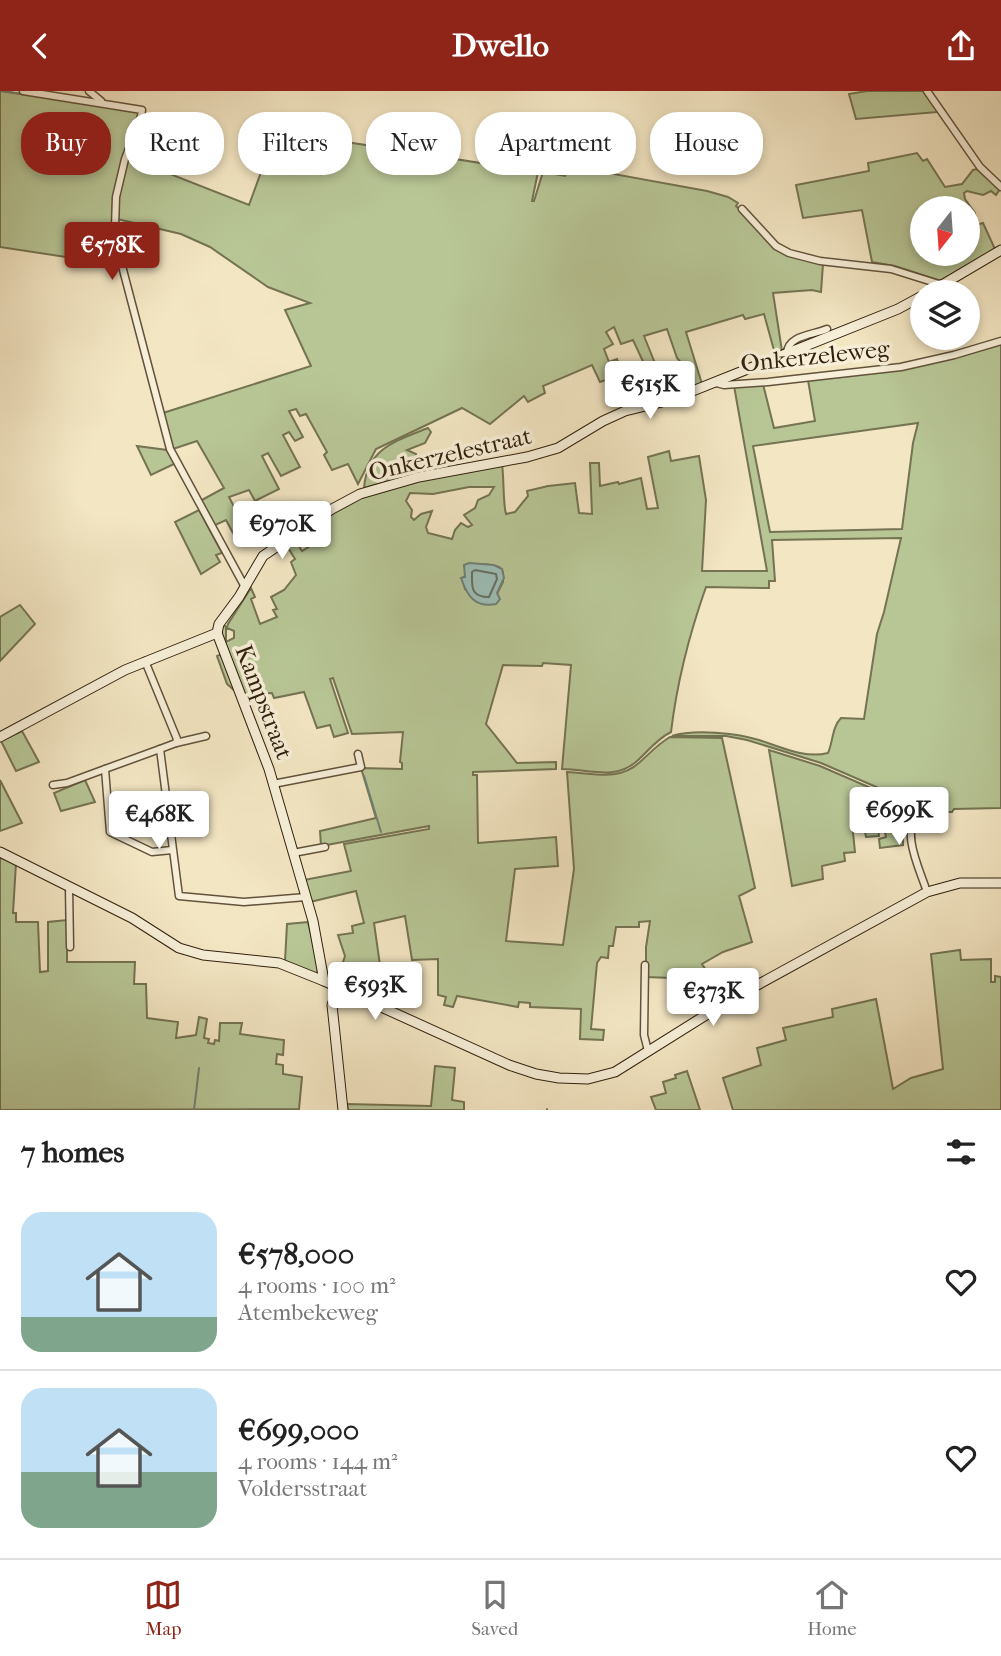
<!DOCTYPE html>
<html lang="en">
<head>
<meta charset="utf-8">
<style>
	body { margin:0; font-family:"IM FELL French Canon",serif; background:#f2f2f2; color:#222; height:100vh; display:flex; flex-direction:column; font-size:26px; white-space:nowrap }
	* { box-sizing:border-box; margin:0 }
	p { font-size:23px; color:#767676 }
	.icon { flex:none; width:38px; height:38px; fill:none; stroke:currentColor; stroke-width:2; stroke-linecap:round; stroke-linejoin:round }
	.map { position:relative; height:1019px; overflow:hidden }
	.panel { display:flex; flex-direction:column; background:#fff; flex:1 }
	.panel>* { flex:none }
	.guide { position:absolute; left:21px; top:21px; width:959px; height:63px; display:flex; gap:14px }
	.needle { width:46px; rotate:197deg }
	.buttons { position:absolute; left:910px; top:105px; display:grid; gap:14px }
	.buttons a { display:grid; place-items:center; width:70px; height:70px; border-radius:50%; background:#fff; box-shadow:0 4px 10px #0003; font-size:35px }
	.price { position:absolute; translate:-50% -60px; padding:0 16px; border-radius:7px; background:#fff; color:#222; font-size:23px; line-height:46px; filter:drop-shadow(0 2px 4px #0008) }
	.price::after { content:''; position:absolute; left:50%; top:42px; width:21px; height:16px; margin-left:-10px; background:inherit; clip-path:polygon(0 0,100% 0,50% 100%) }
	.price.selected { background:#8f2418; color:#fff }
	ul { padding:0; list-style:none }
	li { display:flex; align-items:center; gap:21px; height:175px; padding:0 21px }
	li+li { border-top:2px solid #e0e0e0 }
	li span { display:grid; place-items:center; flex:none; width:196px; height:140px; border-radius:21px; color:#555 }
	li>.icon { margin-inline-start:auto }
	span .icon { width:84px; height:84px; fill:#fffc; stroke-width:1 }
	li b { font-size:30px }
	h2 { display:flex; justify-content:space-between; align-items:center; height:84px; padding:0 21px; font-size:30px }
	.tag { padding:0 24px; border-radius:28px; background:#fff; box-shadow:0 4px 10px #0003; font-size:24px; line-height:63px }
	.tag.selected { background:#8f2418; color:#fff }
	header { display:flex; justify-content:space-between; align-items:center; height:91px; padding:0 21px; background:#8f2418; color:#fff; font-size:32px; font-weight:800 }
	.menu { display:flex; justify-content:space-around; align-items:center; height:98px; border-top:2px solid #e0e0e0; background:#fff; font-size:19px; color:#767676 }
	.menu a { display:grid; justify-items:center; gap:4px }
	.menu .selected { color:#8f2418 }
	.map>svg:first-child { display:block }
</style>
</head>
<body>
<header><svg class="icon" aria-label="back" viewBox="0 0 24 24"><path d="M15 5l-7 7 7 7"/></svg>Dwello<svg class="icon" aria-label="share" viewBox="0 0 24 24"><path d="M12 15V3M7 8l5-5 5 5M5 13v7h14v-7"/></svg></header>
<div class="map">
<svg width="1001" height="1019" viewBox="0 0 1001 1019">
	<rect width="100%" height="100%" fill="#f3e6c3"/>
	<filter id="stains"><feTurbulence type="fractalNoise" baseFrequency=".00286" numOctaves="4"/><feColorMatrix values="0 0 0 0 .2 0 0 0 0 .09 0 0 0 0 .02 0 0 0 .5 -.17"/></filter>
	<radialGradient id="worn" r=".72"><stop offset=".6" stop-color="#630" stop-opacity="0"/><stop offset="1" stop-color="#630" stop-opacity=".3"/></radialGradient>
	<g fill="#b8c696" stroke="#747352" stroke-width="2" fill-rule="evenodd">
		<polygon points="0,0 135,19 139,22 113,108 113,135 119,174 0,156"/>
		<polygon points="867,0 923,0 938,21 856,28 849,3"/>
		<polygon points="276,40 538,81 532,110 534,110 543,81 565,85 570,75 707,100 728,106 738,112 736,115 787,164 823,173 821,201 812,199 773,202 782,260 775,263 764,223 745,228 743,224 686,241 702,293 693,296 688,280 677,267 667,238 644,245 669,307 661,309 633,249 621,253 614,236 606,241 613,253 604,258 609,271 617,268 623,283 600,291 592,274 543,295 545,302 528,311 524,305 490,333 462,317 376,358 358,393 348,373 332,379 324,364 327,361 306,323 300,325 296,318 289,320 303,346 295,350 289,341 283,344 300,376 281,385 268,362 262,365 279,398 255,410 249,399 229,406 244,435 233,442 226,429 213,435 200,410 224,397 197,350 173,358 163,322 311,275 285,219 310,212 268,196 210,156 181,143 117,128 118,109 127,66 249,114"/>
		<path d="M917,62l6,8 4,-2 18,28 17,-3 11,-14 4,-1 23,20 -4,6 -5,-4 -8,4 -16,-4 -3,2 1,6 10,14 1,12 7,-2 12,26 -53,31h-4l-43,-14 -23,-4 -10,-52 -59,8 -7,-33 73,-14 -1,-8zM922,117h46v46h-46z"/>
		<path d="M1001,251v466l-47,1 -2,3h-25l-2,-4 -104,-45 -74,-23 -21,-4h-54c22,-7 64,-3 87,4 22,7 46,19 69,13 5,-11 4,-26 13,-35l23,1 13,-85 7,-22 17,-74 -129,2 3,41h-6v7l-63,-1c-17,48 -29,95 -35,145 -13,6 -23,19 -34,29 -22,20 -49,8 -75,8l9,-104 -28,-2 -1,3 -39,-1 -17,59 31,39 39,-1v7l-83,3v3h4l1,68 78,-6 2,29 -43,3 -9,72 57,4 11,-76 -7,-97c27,1 51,10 73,-10 10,-9 18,-18 30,-25l52,1 33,150 -16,8 13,46 -29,10 -21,12 4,6 -35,8 -25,-1v-30l4,-26 -11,1v5h-23l-3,19h-4l-1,12 -7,-1 -4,6 -6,66 13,1 -1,10 -23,-1 1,-30 -51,-2v-4l-11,-1 -1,5 -61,-11 -4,11 -9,-2 2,-8 -8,-2v-36l-26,1 -7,-44 -31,7 12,84 -38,-18 7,-17 -13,-7 3,-9 -7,-21 15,-2 -1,-7 12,-3 -8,-32 -46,11 -6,-22 47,-9 -7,-27 85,-15v-3l-108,20 -1,-15 56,-13 -15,-50 41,1v-6l-2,-1 3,-30 -51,2 -19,-56 -3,1 18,54 -14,4 -4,-12 -13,3 -13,-36 -30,6 -2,-5 -16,1 -1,6 -4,2h-4l-20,-18 -10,-28 5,-2 -7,-19 8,-11 3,3v15l8,-4v-7l-7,-3 1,-4 23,-36 4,9 -4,2 9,25 17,-7 -4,-7 4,-1 -6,-12 13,-7 12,-15 -5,-13 4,-3 -10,-16 9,-5 8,13 19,-12 -3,-6 -3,1 -4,-8 60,-36 131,-26c2,13 1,40 4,50l9,-2 13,-16 -1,-5 21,-5 27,-3 4,30 13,1 -2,-51h9l1,23 18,-4 1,2 22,-6 6,31 11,-1 -10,-51 21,-6 2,10 28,-5 7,44 -4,71h65l-33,-185 29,-2 11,44 41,-7 -7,-41 43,-5zM918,332l-5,20 -11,86 -132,3 -17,-86zM469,396h25l-5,8 -11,5 -3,8 -11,7 8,10 -4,2 -7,-4 -6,7 -3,9 -24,-6 -2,-6 6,-16 -11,3 -7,6 -3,-3 1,-7 -6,-9 4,-8 23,1zM485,473l14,3 4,5v10l-6,12 -32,-5 -3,-11z"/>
		<path d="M428,337l3,4 -6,11 -18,7 9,4 5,18 -57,16c3,-40 32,-47 64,-60z"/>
		<polygon points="137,355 167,359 176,372 151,384"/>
		<polygon points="199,419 222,462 216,464 220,471 201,483 175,431"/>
		<polygon points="20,514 35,533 0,570 0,526"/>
		<polygon points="22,640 39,671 16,680 1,650"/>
		<polygon points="769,659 820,675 917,717 908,740 903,742 903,754 880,757 879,748 886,746 884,737 878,738 879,745 866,746 863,730 852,732 855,761 844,762 845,770 822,775 823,788 792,795"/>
		<polygon points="0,689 22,732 0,740"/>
		<polygon points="85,689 95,711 61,720 54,702"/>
		<polygon points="2,766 16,772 13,822 16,822 16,831 38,831 40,881 48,880 48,831 67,829 67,871 135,871 134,893 146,893 147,927 178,931 176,947 196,944 199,926 207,928 204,947 209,948 208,952 214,953 215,949 219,950 220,932 242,932 240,943 284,949 283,964 277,963 276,973 283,974 283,983 302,986 299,1018 0,1019 0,769"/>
		<polygon points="308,831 319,877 316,883 285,870 287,833"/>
		<polygon points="960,859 961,869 991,868 991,891 995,891 995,885 1001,886 1001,1019 733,1019 723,987 761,974 757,957 786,949 783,937 833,926 832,918 876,908 893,998 911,987 943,978 931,863"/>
		<polygon points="435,975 455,977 452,1009 464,1011 464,1019 348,1019 347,1013 431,1015"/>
		<polygon points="687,980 700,1019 656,1019 651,1006 666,1002 663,991 676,987 675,984"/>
	</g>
	<path fill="#9cbfb8" stroke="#717f74" stroke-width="2" d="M469,472l25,2 8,4 2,9 -7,15 3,6 -4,5c-21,4 -29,-8 -35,-26l4,-1 -1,-12z"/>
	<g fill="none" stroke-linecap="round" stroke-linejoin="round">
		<path stroke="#667063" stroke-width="2" d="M475,479l21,4 1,5 -8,18c-19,0 -17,-11 -17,-25z"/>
		<g stroke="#717f74" stroke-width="2">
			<polyline points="3,0 21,3"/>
			<polyline points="364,685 381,741"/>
			<polyline points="194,1019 199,977"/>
			<polyline points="547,1019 547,1018"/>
		</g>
		<defs>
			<g id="street">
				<polyline points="23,0 142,19 141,25 125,68 116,106 115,136 121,171 170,358 245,496"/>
				<polyline points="89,0 101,10"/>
				<polyline points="927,0 980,76 1001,96"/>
				<polyline points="742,118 776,155 789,162 820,170 891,178 942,194"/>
				<path d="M787,262c1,-18 26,-18 40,-24"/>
				<polyline points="716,292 724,294 768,291 901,276 954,264 1001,250"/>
				<polyline points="145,570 177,648 176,652 160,658 179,805 244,811 306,806"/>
				<polyline points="176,652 206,645"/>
				<polyline points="160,658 105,678 110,741 152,761 172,759"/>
				<polyline points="273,693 361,676 358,663"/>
				<polyline points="53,694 67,692 105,678"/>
				<path d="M919,718c-19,23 0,58 8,83"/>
				<polyline points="293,762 325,756"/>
				<polyline points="69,796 70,856"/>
				<polyline points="645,874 644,944 648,960"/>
			</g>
			<g id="secondary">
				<polyline points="930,201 1001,159"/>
				<polyline points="217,542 219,533 239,506 263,465 332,418 360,403 419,386 527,366 558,357 603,330 625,320 670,309 898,218 922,205"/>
				<polyline points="217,542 269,678 313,830 324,890"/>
				<polyline points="0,646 125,579 217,542"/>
				<polyline points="0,761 132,827 179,857 203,864 279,872 324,890 509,974 536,983 559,987 588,988 615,981 730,909 927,801 960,792 1001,792"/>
				<polyline points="338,897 332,914 343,1019"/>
			</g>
		</defs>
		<use href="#street" stroke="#62523b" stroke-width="9"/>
		<use href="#secondary" stroke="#31200e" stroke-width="11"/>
		<use href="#street" stroke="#f7efd8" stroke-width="6"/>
		<use href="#secondary" stroke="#f7efd8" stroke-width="9"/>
	</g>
	<g text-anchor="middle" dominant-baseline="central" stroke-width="7" stroke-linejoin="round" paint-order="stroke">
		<g font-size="24" fill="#31200e" stroke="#f7efd8">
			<text transform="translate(815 265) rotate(-6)">Onkerzeleweg</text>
			<text transform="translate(450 363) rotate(-13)">Onkerzelestraat</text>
			<text transform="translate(264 611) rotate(69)">Kampstraat</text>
		</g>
	</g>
	<rect width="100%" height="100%" filter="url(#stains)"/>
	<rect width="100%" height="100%" fill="url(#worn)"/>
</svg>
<div class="buttons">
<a><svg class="needle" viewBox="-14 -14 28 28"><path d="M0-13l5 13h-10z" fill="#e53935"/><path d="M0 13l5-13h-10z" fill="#767676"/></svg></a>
<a><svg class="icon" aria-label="layers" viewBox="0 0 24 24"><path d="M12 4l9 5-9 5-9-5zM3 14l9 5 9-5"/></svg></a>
</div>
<b class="price selected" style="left:112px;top:191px">€578K</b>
<b class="price" style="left:650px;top:330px">€515K</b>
<b class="price" style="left:282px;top:470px">€970K</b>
<b class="price" style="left:899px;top:756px">€699K</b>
<b class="price" style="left:159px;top:760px">€468K</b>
<b class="price" style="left:375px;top:931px">€593K</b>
<b class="price" style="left:713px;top:937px">€373K</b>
<div class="guide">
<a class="tag selected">Buy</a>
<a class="tag">Rent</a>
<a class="tag">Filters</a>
<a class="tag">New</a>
<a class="tag">Apartment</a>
<a class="tag">House</a>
</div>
</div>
<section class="panel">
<h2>7 homes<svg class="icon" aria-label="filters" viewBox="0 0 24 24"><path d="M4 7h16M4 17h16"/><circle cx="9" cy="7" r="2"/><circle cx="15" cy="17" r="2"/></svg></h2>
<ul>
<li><span style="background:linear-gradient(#bfe0f5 75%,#7fa58c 0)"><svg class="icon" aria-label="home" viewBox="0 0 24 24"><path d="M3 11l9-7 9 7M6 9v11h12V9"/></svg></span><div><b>€578,000</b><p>4 rooms · 100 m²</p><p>Atembekeweg</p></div><svg class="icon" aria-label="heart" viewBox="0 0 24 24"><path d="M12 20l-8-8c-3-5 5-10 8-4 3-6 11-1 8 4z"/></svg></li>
<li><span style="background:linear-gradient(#bfe0f5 60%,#7fa58c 0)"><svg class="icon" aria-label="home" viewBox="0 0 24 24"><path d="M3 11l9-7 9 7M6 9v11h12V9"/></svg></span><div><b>€699,000</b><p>4 rooms · 144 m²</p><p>Voldersstraat</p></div><svg class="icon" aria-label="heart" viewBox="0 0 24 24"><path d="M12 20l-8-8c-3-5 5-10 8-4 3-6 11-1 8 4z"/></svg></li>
</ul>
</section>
<nav class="menu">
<a class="selected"><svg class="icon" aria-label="map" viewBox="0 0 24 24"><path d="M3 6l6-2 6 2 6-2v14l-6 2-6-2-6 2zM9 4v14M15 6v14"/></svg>Map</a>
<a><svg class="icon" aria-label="saved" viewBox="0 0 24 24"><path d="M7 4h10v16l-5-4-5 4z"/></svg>Saved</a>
<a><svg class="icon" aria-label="home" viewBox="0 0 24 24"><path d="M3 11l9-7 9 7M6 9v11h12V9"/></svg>Home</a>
</nav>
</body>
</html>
